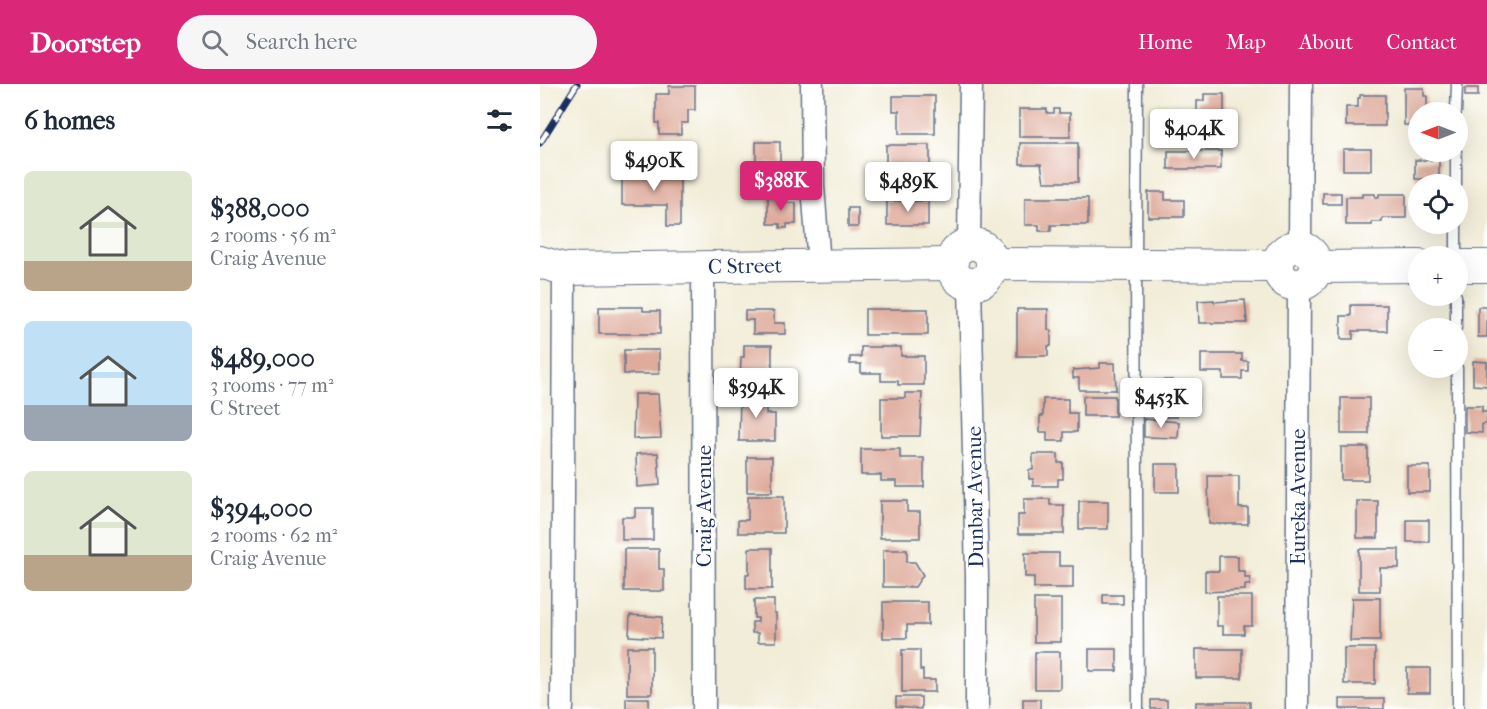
<!DOCTYPE html>
<html lang="en">
<head>
<meta charset="utf-8">
<style>
	body { margin:0; font-family:"IM FELL French Canon",serif; background:#f6f6f7; color:#1f2937; height:100vh; display:flex; flex-direction:column; font-size:22px; white-space:nowrap }
	* { box-sizing:border-box; margin:0 }
	p { font-size:20px; color:#747a83 }
	.icon { flex:none; width:33px; height:33px; fill:none; stroke:currentColor; stroke-width:2; stroke-linecap:round; stroke-linejoin:round }
	.map { position:relative; flex:1; overflow:hidden }
	.side { display:flex; flex-direction:column; background:#fff; width:540px }
	.side>* { flex:none }
	.needle { width:39px; rotate:270deg }
	.controls { position:absolute; left:868px; top:18px; display:grid; gap:12px }
	.controls a { display:grid; place-items:center; width:60px; height:60px; border-radius:50%; background:#fff; box-shadow:0 6px 24px #0002; font-size:30px }
	.price { position:absolute; translate:-50% -51px; padding:0 14px; border-radius:6px; background:#fff; color:#222; font-size:20px; line-height:39px; filter:drop-shadow(0 2px 3px #0008) }
	.price::after { content:''; position:absolute; left:50%; top:36px; width:18px; height:14px; margin-left:-9px; background:inherit; clip-path:polygon(0 0,100% 0,50% 100%) }
	.price.current { background:#db2777; color:#fff }
	ul { padding:0; list-style:none }
	li { display:flex; align-items:center; gap:18px; height:150px; padding:0 24px }
	li span { display:grid; place-items:center; flex:none; width:168px; height:120px; border-radius:9px; color:#555 }
	li>.icon { margin-inline-start:auto }
	span .icon { width:72px; height:72px; fill:#fffc; stroke-width:1 }
	li b { font-size:26px }
	h2 { display:flex; justify-content:space-between; align-items:center; height:72px; padding:0 24px; font-size:26px }
	header { display:flex; align-items:center; gap:36px; box-sizing:border-box; height:84px; padding:0 30px; background:#db2777; color:#fff }
	header strong { font-size:28px }
	nav { display:flex; gap:33px; margin-inline-start:auto; font-size:21px }
	.search { width:420px; height:54px; background:#f6f6f7; display:flex; align-items:center; gap:15px; box-sizing:border-box; padding:0 21px; border-radius:33px; color:#747a83; font-size:22px }
	main { display:flex; flex:1; min-height:0 }
	.map>svg:first-child { display:block }
</style>
</head>
<body>
<header>
<strong>Doorstep</strong>
<div class="search"><svg class="icon" aria-label="search" viewBox="0 0 24 24"><circle cx="10" cy="10" r="6"/><path d="M15 15l6 6"/></svg>Search here</div>
<nav><a>Home</a><a>Map</a><a>About</a><a>Contact</a></nav>
</header>
<main>
<section class="side">
<h2>6 homes<svg class="icon" aria-label="filters" viewBox="0 0 24 24"><path d="M4 7h16M4 17h16"/><circle cx="9" cy="7" r="2"/><circle cx="15" cy="17" r="2"/></svg></h2>
<ul>
<li><span style="background:linear-gradient(#dfe7d0 75%,#b9a48a 0)"><svg class="icon" aria-label="home" viewBox="0 0 24 24"><path d="M3 11l9-7 9 7M6 9v11h12V9"/></svg></span><div><b>$388,000</b><p>2 rooms · 56 m²</p><p>Craig Avenue</p></div></li>
<li><span style="background:linear-gradient(#bfe0f5 70%,#9aa5b1 0)"><svg class="icon" aria-label="home" viewBox="0 0 24 24"><path d="M3 11l9-7 9 7M6 9v11h12V9"/></svg></span><div><b>$489,000</b><p>3 rooms · 77 m²</p><p>C Street</p></div></li>
<li><span style="background:linear-gradient(#dfe7d0 70%,#b9a48a 0)"><svg class="icon" aria-label="home" viewBox="0 0 24 24"><path d="M3 11l9-7 9 7M6 9v11h12V9"/></svg></span><div><b>$394,000</b><p>2 rooms · 62 m²</p><p>Craig Avenue</p></div></li>
</ul>
</section>
<div class="map">
<svg width="947" height="625" viewBox="0 0 947 625">
	<rect width="100%" height="100%" fill="#fff"/>
	<filter id="ink" filterUnits="userSpaceOnUse"><feTurbulence type="fractalNoise" baseFrequency=".0167" numOctaves="2"/><feDisplacementMap in="SourceGraphic" scale="12" xChannelSelector="R" yChannelSelector="G"/><feConvolveMatrix kernelMatrix="1 2 1 2 8 2 1 2 1" color-interpolation-filters="sRGB"/></filter>
	<filter id="wash" filterUnits="userSpaceOnUse"><feTurbulence type="fractalNoise" baseFrequency=".008" numOctaves="4" result="noise"/><feDisplacementMap in="SourceGraphic" scale="24" xChannelSelector="R" yChannelSelector="G"/><feGaussianBlur stdDeviation="1.35" result="paint"/><feColorMatrix in="noise" values="0 0 0 0 0 0 0 0 0 0 0 0 0 0 0 0 0 1.4 0 .05"/><feComposite in="paint" operator="in"/></filter>
	<g filter="url(#wash)">
		<rect width="100%" height="100%" fill="#f2edd8"/>
		<g id="blocks">
			<g fill="#dfab9b">
				<polygon points="129,2 155,2 155,26 148,26 148,39 141,39 141,50 119,50 119,39 116,39 116,10 129,10"/>
				<polygon points="864,4 884,4 884,12 887,12 887,28 879,28 879,41 864,41"/>
				<rect x="925" y="4" width="13" height="8"/>
				<polygon points="664,10 684,10 684,44 664,44 664,33 657,33 657,17 664,17"/>
				<polygon points="820,11 845,11 845,42 806,42 806,23 818,23 818,14 820,14"/>
				<polygon points="353,12 395,12 395,50 359,50 359,27 353,27"/>
				<polygon points="479,25 507,25 507,29 514,29 514,25 519,25 519,29 530,29 530,53 479,53"/>
				<rect x="216" y="58" width="24" height="21"/>
				<polygon points="480,59 538,59 538,98 504,98 501,80 480,80"/>
				<polygon points="346,61 390,61 390,98 368,98 368,94 355,94 355,85 346,85"/>
				<rect x="803" y="65" width="28" height="21"/>
				<rect x="628" y="67" width="53" height="18"/>
				<rect x="875" y="76" width="24" height="19"/>
				<polygon points="82,89 140,89 140,142 127,142 127,121 82,121"/>
				<polygon points="608,108 625,108 625,116 644,116 644,133 608,133"/>
				<rect x="783" y="109" width="18" height="11"/>
				<polygon points="228,110 241,110 241,119 256,119 256,140 247,140 247,144 240,144 240,140 228,140"/>
				<polygon points="822,110 835,110 835,113 839,113 839,110 866,110 866,134 842,134 842,138 832,138 832,141 806,141 806,113 822,113"/>
				<polygon points="485,114 548,114 548,141 511,141 511,147 499,147 499,141 485,141"/>
				<rect x="347" y="117" width="41" height="24"/>
				<rect x="308" y="124" width="10" height="19"/>
				<polygon points="674,216 674,218 705,216 707,239 659,239 658,217"/>
				<polygon points="811,221 847,221 847,247 813,247 813,255 801,255 801,232 811,232"/>
				<polygon points="59,223 103,223 103,227 120,227 120,250 59,250"/>
				<rect x="938" y="223" width="9" height="30"/>
				<rect x="325" y="225" width="63" height="26"/>
				<polygon points="477,225 508,225 508,246 511,246 511,262 508,262 508,272 477,272"/>
				<polygon points="205,227 234,227 234,239 245,239 245,250 213,250 213,236 205,236"/>
				<polygon points="204,261 232,261 232,302 200,302 201,273 204,273"/>
				<polygon points="321,263 361,263 361,272 384,272 384,301 358,301 358,297 341,297 341,289 321,289 321,280 310,280 310,273 321,273"/>
				<rect x="84" y="266" width="35" height="24"/>
				<polygon points="661,270 702,270 702,277 708,277 708,287 702,287 702,295 683,295 683,288 661,288"/>
				<polygon points="933,277 947,278 947,302 933,301"/>
				<polygon points="560,279 575,279 576,306 539,306 539,294 533,294 533,286 560,284"/>
				<rect x="615" y="296" width="18" height="10"/>
				<polygon points="200,309 226,309 226,330 235,330 235,357 199,357"/>
				<polygon points="365,309 382,309 380,352 341,352 341,314 365,314"/>
				<polygon points="94,310 118,310 121,354 93,355"/>
				<rect x="646" y="311" width="12" height="10"/>
				<rect x="543" y="312" width="32" height="20"/>
				<rect x="801" y="314" width="28" height="36"/>
				<polygon points="503,315 528,315 528,329 537,329 537,348 524,348 524,357 507,357 507,348 500,348 500,332 503,332"/>
				<polygon points="925,322 942,322 942,328 947,328 947,340 942,340 942,349 925,348"/>
				<rect x="621" y="324" width="16" height="9"/>
				<polygon points="604,335 639,338 638,354 604,353"/>
				<rect x="801" y="363" width="27" height="33"/>
				<polygon points="321,365 360,365 360,374 384,374 384,403 357,403 357,397 341,397 341,391 321,391"/>
				<polygon points="118,369 120,401 97,403 96,370"/>
				<polygon points="493,370 518,370 518,379 523,379 523,395 518,395 518,402 493,402 493,395 489,395 489,386 493,386"/>
				<rect x="207" y="373" width="25" height="35"/>
				<rect x="615" y="380" width="24" height="28"/>
				<rect x="867" y="382" width="23" height="26"/>
				<polygon points="668,392 699,392 699,424 708,424 708,440 669,440"/>
				<polygon points="208,412 244,412 244,449 198,449 198,436 208,436"/>
				<polygon points="484,415 510,415 510,421 524,421 524,450 478,450 478,431 484,431"/>
				<polygon points="340,417 367,417 367,428 380,428 380,454 340,454"/>
				<rect x="539" y="417" width="29" height="28"/>
				<rect x="817" y="417" width="21" height="37"/>
				<polygon points="95,424 113,424 113,456 82,456 82,433 95,433"/>
				<rect x="867" y="436" width="22" height="22"/>
				<polygon points="209,464 232,464 232,505 206,505 206,490 209,490"/>
				<polygon points="84,465 119,465 119,485 124,485 124,507 84,507"/>
				<polygon points="819,465 859,465 859,484 840,484 840,507 819,507"/>
				<polygon points="343,466 367,466 367,478 375,478 383,491 375,503 343,503"/>
				<polygon points="485,469 519,469 519,482 533,482 533,504 494,504 494,493 485,493"/>
				<polygon points="679,472 698,472 698,487 705,487 705,494 710,494 710,501 705,501 705,506 665,508 665,487 679,487"/>
				<rect x="563" y="511" width="20" height="9"/>
				<polygon points="677,512 712,512 712,542 704,542 704,550 683,550 683,542 677,542"/>
				<polygon points="812,514 840,514 840,557 810,557"/>
				<rect x="494" y="515" width="27" height="43"/>
				<polygon points="214,516 234,516 234,529 236,529 236,558 218,558 218,549 212,549 212,538 218,538 218,534 214,534"/>
				<polygon points="343,518 388,518 388,541 367,541 367,554 343,554"/>
				<polygon points="90,531 122,533 121,554 89,552"/>
				<rect x="87" y="563" width="25" height="47"/>
				<rect x="804" y="564" width="31" height="36"/>
				<rect x="549" y="565" width="28" height="22"/>
				<rect x="656" y="565" width="46" height="29"/>
				<polygon points="362,566 380,566 380,586 383,586 383,596 395,596 395,608 362,608"/>
				<rect x="495" y="568" width="25" height="37"/>
				<rect x="867" y="584" width="23" height="25"/>
				<polygon points="356,613 381,613 381,625 356,623"/>
				<rect x="86" y="614" width="23" height="11"/>
				<rect x="483" y="615" width="17" height="10"/>
				<rect x="800" y="615" width="44" height="10"/>
				<rect x="611" y="616" width="16" height="9"/>
				<rect x="656" y="618" width="54" height="7"/>
			</g>
		</g>
	</g>
	<g filter="url(#ink)">
		<use href="#blocks" fill-opacity="0" stroke="#667289" stroke-width="1.5"/>
		<g fill="none" stroke-linecap="round" stroke-linejoin="round">
			<defs>
				<g id="lane">
					<polyline points="597,0 596,181 598,625"/>
					<polyline points="916,28 917,0"/>
					<polyline points="916,100 916,68"/>
					<polyline points="916,172 916,140"/>
					<polyline points="916,212 916,244"/>
					<polyline points="917,284 918,625"/>
				</g>
				<g id="street">
					<polyline points="272,0 273,102 279,181"/>
					<polyline points="429,160 431,0"/>
					<polyline points="760,163 761,0"/>
					<polyline points="163,183 164,625"/>
					<polyline points="430,201 437,493 437,625"/>
					<polyline points="22,625 24,185"/>
					<polyline points="757,625 759,201"/>
				</g>
				<g id="secondary">
					<circle cx="432" cy="180" r="20"/>
					<circle cx="757" cy="182" r="19"/>
					<polyline points="0,178 24,185 411,180"/>
					<polyline points="452,180 738,182"/>
					<polyline points="918,182 947,182"/>
					<polyline points="776,183 879,182"/>
				</g>
			</defs>
			<use href="#lane" stroke="#667289" stroke-width="13"/>
			<use href="#street" stroke="#667289" stroke-width="25"/>
			<use href="#secondary" stroke="#667289" stroke-width="34"/>
			<use href="#lane" stroke="#fff" stroke-width="10"/>
			<use href="#street" stroke="#fff" stroke-width="22"/>
			<use href="#secondary" stroke="#fff" stroke-width="32"/>
			<defs>
				<polyline id="rail" points="0,59 37,0"/>
			</defs>
			<use href="#rail" stroke="#1b2f5e" stroke-width="7"/>
			<use href="#rail" stroke="#fff" stroke-width="4.5" stroke-dasharray="14" stroke-linecap="butt"/>
		</g>
	</g>
	<g text-anchor="middle" dominant-baseline="central" stroke-width="4.5" stroke-linejoin="round" paint-order="stroke">
		<g font-size="21" fill="#1b2f5e" stroke="#fff">
			<text transform="translate(205 182) rotate(-1)">C Street</text>
			<text transform="translate(435 413) rotate(-91)">Dunbar Avenue</text>
			<text transform="translate(758 413) rotate(-90)">Eureka Avenue</text>
			<text transform="translate(164 422) rotate(-90)">Craig Avenue</text>
		</g>
	</g>
</svg>
<div class="controls">
<a><svg class="needle" viewBox="-14 -14 28 28"><path d="M0-13l5 13h-10z" fill="#e53935"/><path d="M0 13l5-13h-10z" fill="#747a83"/></svg></a>
<a><svg class="icon" aria-label="locate" viewBox="0 0 24 24"><circle cx="12" cy="12" r="6"/><path d="M12 2v4M12 18v4M2 12h4M18 12h4"/></svg></a>
<a>+</a>
<a>−</a>
</div>
<b class="price" style="left:654px;top:76px">$404K</b>
<b class="price" style="left:114px;top:108px">$490K</b>
<b class="price current" style="left:241px;top:128px">$388K</b>
<b class="price" style="left:368px;top:129px">$489K</b>
<b class="price" style="left:216px;top:335px">$394K</b>
<b class="price" style="left:621px;top:345px">$453K</b>
</div>
</main>
</body>
</html>
